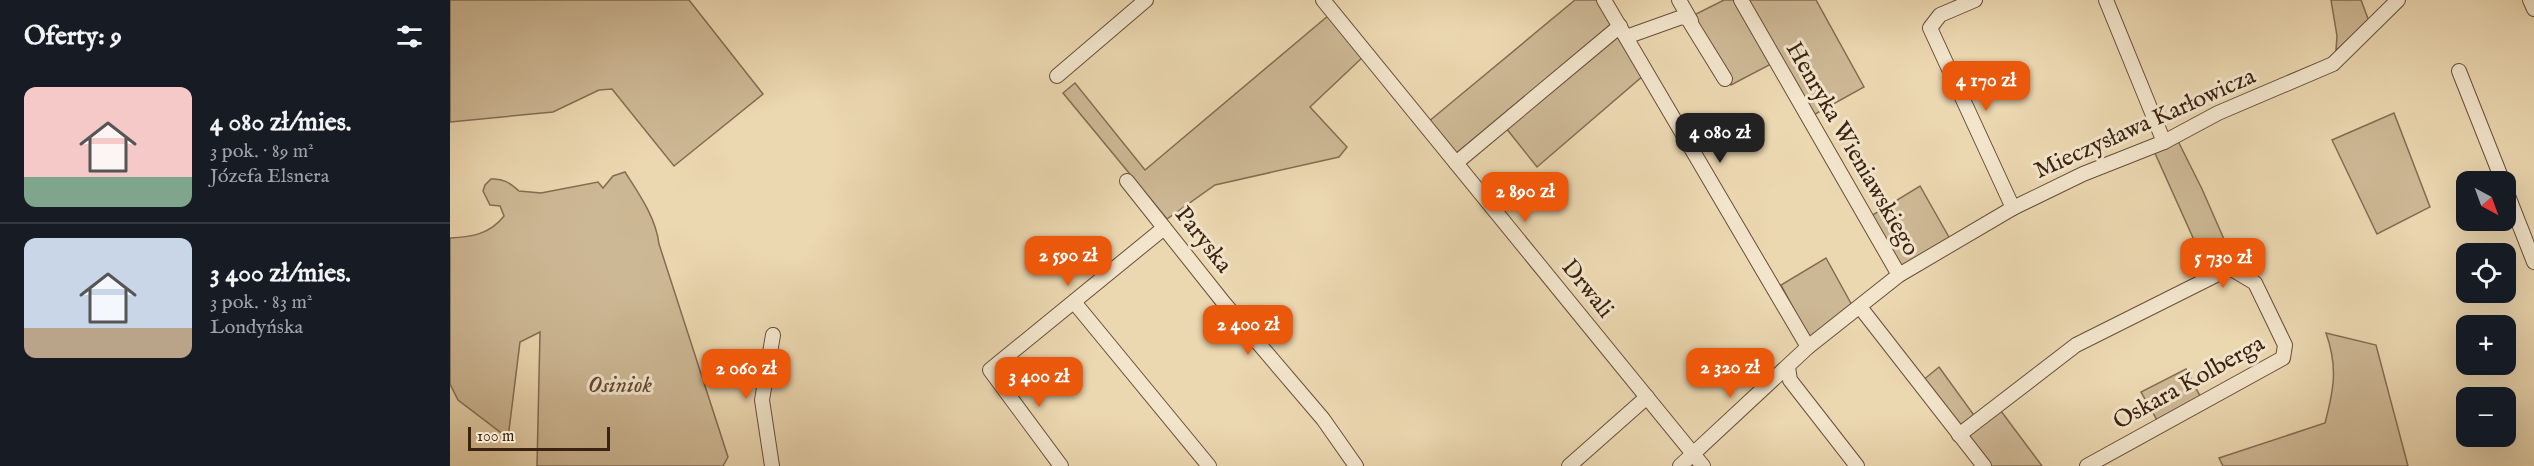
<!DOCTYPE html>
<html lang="pl">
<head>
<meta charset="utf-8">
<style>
	body { margin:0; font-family:"IM FELL English",serif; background:#20242c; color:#f1f3f6; height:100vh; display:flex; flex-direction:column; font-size:22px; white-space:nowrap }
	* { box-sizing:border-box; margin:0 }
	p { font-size:20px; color:#9ea1a6 }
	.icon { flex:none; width:33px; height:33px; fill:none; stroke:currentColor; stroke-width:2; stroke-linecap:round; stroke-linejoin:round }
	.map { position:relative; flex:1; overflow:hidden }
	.side { display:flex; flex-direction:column; background:#171b24; width:450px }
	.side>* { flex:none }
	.needle { width:39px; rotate:139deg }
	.controls { position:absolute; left:2006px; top:171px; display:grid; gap:12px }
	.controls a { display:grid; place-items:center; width:60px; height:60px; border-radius:12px; background:#171b24; box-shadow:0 6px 24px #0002; font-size:30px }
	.scale { position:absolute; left:18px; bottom:15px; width:142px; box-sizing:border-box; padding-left:6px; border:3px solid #3c2211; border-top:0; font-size:16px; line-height:21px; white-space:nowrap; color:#3c2211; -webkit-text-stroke:4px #f2e5cc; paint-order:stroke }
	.price { position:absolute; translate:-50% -51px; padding:0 14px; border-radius:12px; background:#ea580c; color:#fff; font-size:20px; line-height:39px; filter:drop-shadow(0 2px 3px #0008) }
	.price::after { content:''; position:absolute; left:50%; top:36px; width:18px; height:14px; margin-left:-9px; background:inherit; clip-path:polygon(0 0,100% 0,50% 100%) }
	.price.current { background:#222; color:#fff }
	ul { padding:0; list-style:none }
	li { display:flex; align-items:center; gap:18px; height:150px; padding:0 24px }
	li+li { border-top:2px solid #363941 }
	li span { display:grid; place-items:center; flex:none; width:168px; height:120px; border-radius:12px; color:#555 }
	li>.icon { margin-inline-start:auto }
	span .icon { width:72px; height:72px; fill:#fffc; stroke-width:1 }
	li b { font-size:26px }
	h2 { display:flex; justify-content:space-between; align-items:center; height:72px; padding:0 24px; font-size:26px }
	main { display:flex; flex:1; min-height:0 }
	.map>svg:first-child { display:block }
</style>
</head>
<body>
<main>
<section class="side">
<h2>Oferty: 9<svg class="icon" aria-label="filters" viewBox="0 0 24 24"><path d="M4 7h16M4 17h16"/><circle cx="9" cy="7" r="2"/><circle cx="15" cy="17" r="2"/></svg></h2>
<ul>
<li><span style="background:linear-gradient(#f6c9c9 75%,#7fa58c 0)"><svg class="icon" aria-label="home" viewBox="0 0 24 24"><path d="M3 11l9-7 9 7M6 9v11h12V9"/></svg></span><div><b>4 080 zł/mies.</b><p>3 pok. · 89 m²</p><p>Józefa Elsnera</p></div></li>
<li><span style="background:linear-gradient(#c9d6e8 75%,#b9a48a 0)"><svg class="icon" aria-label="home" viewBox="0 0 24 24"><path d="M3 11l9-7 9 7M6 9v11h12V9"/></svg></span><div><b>3 400 zł/mies.</b><p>3 pok. · 83 m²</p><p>Londyńska</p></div></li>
</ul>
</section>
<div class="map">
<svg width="2084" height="466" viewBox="0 0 2084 466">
	<rect width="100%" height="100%" fill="#ebd7b0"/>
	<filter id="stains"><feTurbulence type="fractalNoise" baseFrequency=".00333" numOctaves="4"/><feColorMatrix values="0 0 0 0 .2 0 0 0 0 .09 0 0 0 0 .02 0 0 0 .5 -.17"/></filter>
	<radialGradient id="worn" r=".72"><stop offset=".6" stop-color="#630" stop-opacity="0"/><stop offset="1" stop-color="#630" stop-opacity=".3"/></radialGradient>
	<g fill="#cdb895" stroke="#846d53" stroke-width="1.5">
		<polygon points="0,0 239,0 313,94 224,166 162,89 149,90 103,112 0,122"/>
		<polygon points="1125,0 1148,0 1163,26 1007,158 978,122"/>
		<polygon points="1274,0 1287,0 1323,63 1281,85 1242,16"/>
		<polygon points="1297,0 1366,0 1414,87 1360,117"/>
		<polygon points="1881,0 1911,0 1920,24 1886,50 1887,36"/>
		<polygon points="879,15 914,56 860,107 897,147 889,157 765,185 717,219 613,93 625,83 695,170"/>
		<polygon points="1169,33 1194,75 1087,167 1056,128"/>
		<polygon points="1944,113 1980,207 1927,234 1882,140"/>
		<polygon points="1727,139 1752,189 1784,262 1758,271 1704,151"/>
		<path d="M175,172c14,22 31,46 34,72l69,213 -5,9h-186l3,-134 -20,10 -12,96 -50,-38 -8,-16v-146c22,-1 40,-4 54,-22l-4,-10 -10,-1 -7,-14 2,-6 6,-6c12,-1 19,4 28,12l22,2 57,-11 5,6 10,-12z"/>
		<polygon points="1470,186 1500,239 1449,270 1421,216"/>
		<polygon points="1376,258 1403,307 1361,341 1331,285"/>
		<path d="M1876,333l50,12 32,121h-185l-4,-8 106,-35c9,-34 13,-56 1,-90z"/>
		<polygon points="1489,367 1526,418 1510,429 1472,381"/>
		<polygon points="1736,369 1750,396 1707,420 1691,392"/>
		<polygon points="1551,411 1592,466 1538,466 1515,436"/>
	</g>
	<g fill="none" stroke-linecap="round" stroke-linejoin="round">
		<defs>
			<g id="minor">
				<polyline points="873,0 1253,466"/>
				<polyline points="1154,0 1358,347"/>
				<polyline points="1229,0 1241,21"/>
				<polyline points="1291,0 1449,275"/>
				<polyline points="1525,0 1490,15 1480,28 1563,208"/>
				<polyline points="1656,0 1714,142"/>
				<polyline points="2080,0 2084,9"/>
				<polyline points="1176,37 1232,17 1238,19 1275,79"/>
				<polyline points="2009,71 2053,182"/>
				<polyline points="607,76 696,0"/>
				<polyline points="1006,163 1170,26"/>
				<polyline points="677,181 774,303 873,419 906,466"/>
				<polyline points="2055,188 2084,262"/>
				<polyline points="624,302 759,466"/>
				<polyline points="1410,307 1534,466"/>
				<polyline points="1338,367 1340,380 1407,466"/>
				<polyline points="1509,435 1626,345 1780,268 1805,283 1835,345 1833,358 1637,466"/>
				<polyline points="322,466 312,400 323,335"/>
				<polyline points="611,466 540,370 714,228"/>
				<polyline points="1119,466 1197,397"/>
				<polyline points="1230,466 1358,347 1449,275 1563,208 1633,174 1714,142 1768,113 1883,64 1948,0"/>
			</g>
		</defs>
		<use href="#minor" stroke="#684f39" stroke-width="16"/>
		<use href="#minor" stroke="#f2e5cc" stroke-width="14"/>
	</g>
	<g text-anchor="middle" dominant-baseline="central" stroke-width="6" stroke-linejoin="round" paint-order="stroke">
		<g font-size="24" fill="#3c2211" stroke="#f2e5cc">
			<text transform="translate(1695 124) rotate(-24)">Mieczysława Karłowicza</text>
			<text transform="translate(1402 149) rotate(60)">Henryka Wieniawskiego</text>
			<text transform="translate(753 240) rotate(52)">Paryska</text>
			<text transform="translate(1137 289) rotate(51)">Drwali</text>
			<text transform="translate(1739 383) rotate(-29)">Oskara Kolberga</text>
		</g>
		<g font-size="24" font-style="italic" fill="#604832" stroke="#f2e5cc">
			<text x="170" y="385">Osiniok</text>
		</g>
	</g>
	<rect width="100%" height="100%" filter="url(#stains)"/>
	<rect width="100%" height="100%" fill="url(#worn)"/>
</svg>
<div class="controls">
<a><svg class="needle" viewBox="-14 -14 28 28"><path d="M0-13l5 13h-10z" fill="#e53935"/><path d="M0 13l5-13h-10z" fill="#9ea1a6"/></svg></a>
<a><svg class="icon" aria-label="locate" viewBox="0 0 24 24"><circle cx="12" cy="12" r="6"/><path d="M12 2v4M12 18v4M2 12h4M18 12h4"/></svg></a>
<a>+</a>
<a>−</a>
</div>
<div class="scale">100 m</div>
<b class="price" style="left:1536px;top:112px">4 170 zł</b>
<b class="price current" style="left:1270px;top:164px">4 080 zł</b>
<b class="price" style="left:1075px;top:223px">2 890 zł</b>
<b class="price" style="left:618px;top:287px">2 590 zł</b>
<b class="price" style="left:1773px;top:289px">5 730 zł</b>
<b class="price" style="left:798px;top:356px">2 400 zł</b>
<b class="price" style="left:1280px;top:399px">2 320 zł</b>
<b class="price" style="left:296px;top:400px">2 060 zł</b>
<b class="price" style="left:589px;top:408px">3 400 zł</b>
</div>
</main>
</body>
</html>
